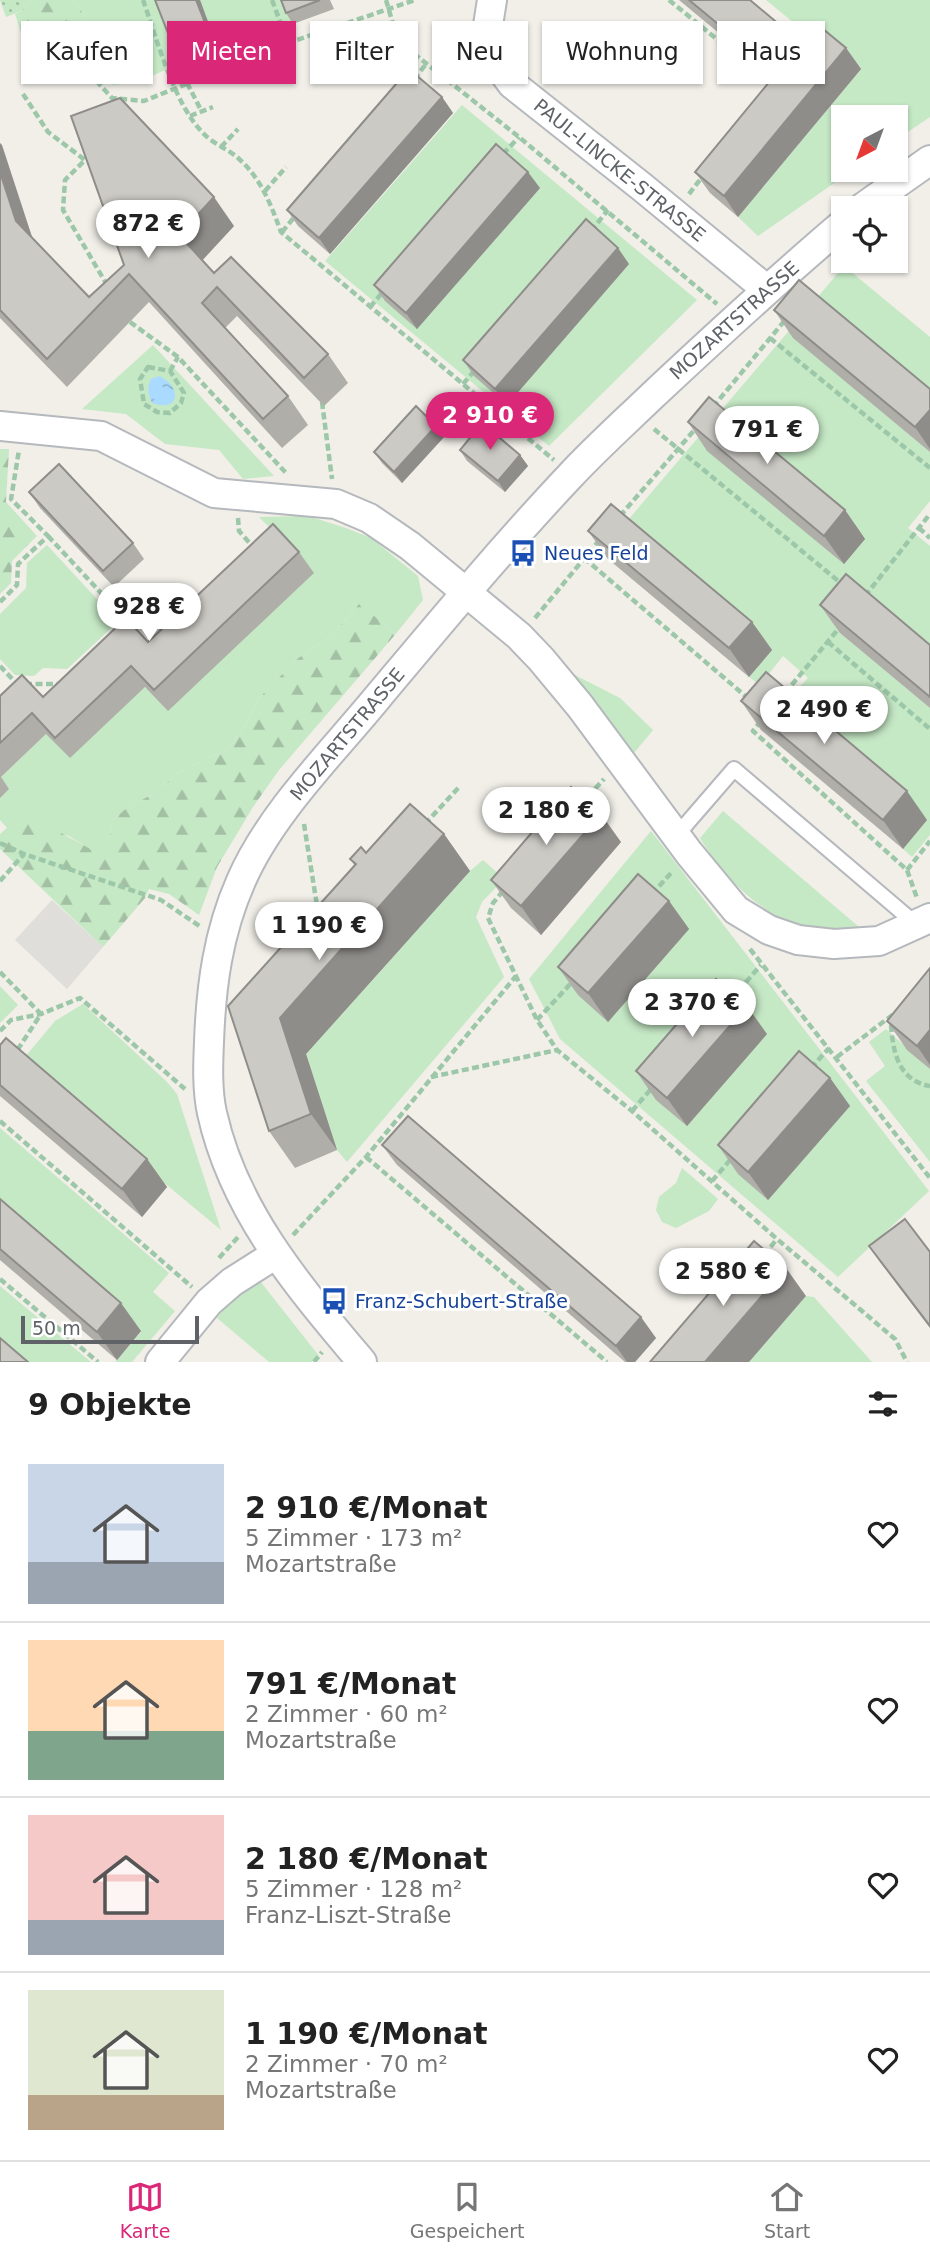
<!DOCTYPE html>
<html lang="de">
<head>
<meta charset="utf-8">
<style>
	body { margin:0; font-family:"DejaVu Sans",sans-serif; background:#f2f2f2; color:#222; height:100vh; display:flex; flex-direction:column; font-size:26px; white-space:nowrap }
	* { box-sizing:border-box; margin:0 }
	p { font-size:23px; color:#767676 }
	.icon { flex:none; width:38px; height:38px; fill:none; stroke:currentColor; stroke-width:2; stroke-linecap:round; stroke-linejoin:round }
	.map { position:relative; height:1362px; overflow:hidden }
	.side { display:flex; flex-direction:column; background:#fff; flex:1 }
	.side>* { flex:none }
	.guide { position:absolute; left:21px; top:21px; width:889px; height:63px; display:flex; gap:14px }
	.needle { width:46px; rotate:221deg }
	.fabs { position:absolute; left:831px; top:105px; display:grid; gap:14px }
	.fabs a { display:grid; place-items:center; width:77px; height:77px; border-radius:0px; background:#fff; box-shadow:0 2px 5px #0004; font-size:35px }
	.scale { position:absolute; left:21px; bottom:18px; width:178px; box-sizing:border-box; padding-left:7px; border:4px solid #5f6368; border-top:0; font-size:19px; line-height:24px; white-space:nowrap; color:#5f6368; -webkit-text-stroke:5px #fff; paint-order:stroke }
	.price { position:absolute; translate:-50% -60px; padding:0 16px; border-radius:24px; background:#fff; color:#222; font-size:23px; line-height:46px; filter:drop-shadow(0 2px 4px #0008) }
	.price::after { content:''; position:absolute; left:50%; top:42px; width:21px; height:16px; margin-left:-10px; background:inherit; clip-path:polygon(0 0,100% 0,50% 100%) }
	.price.on { background:#db2777; color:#fff }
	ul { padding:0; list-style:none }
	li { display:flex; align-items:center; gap:21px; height:175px; padding:0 28px }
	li+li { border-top:2px solid #e0e0e0 }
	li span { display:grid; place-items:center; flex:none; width:196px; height:140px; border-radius:0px; color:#555 }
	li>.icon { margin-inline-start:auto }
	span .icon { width:84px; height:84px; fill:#fffc; stroke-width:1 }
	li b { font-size:30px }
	h2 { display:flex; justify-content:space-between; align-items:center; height:84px; padding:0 28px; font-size:30px }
	.chip { padding:0 24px; border-radius:0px; background:#fff; box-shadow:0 2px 5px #0004; font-size:24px; line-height:63px }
	.chip.on { background:#db2777; color:#fff }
	.tab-bar { display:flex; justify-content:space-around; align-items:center; height:98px; border-top:2px solid #e0e0e0; background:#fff; font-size:19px; color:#767676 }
	.tab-bar a { display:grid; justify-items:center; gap:4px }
	.tab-bar .on { color:#db2777 }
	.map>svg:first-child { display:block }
</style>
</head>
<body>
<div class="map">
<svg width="930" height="1362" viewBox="0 0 930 1362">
	<defs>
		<pattern id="forest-firs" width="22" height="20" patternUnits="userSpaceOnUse" patternTransform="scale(1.75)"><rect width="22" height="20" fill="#c5e8c5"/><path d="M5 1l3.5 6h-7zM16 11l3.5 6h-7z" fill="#a3c0a4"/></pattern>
		<pattern id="garden-dots" width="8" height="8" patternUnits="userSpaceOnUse" patternTransform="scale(1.75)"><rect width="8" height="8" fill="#c5e8c5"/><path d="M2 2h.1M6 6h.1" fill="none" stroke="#a3c0a4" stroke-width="1.8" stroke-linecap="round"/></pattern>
		<pattern id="water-ripples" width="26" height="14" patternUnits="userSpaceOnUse" patternTransform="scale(1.75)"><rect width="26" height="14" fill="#aadaff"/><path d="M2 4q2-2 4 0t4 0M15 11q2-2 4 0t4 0" fill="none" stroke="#8eb4d2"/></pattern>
	</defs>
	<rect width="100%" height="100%" fill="#f1efe8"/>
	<polygon fill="#e0deda" points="52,900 103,947 67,989 15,940"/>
	<g fill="#c5e8c5">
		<polygon points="72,0 159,0 182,62 139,82"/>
		<polygon points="200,0 284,0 293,24 218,49"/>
		<polygon points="766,0 930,0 930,117 896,140 896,117 844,117 844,170 853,170 758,236 738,217 861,69 827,50"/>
		<polygon points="462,105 697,300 549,446 325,261"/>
		<polygon points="844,266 930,337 930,401 794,338 930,452 930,501 908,528 930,546 930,657 840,633 930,708 930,835 912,857 903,849 927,820 786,701 808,678 783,656 760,685 749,677 771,650 600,553"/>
		<polygon points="153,345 274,476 243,479 219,450 165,444 126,414 82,409"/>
		<polygon points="308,516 346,528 371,538 418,576 423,600 394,636 389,628 358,605 331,636 297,659 259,698 249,719 230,747 178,773 153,794 128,807 111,821 110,837 94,852 69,836 15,821 7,828 0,820 0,778 46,734 145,687 168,710 287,545 259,517"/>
		<polygon points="47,545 118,622 67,669 43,668 34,676 15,675 0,659 0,614 26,588 27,563"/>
		<polygon points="569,672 620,698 653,730 634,753"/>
		<path d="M723,811l136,116c-22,4 -43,4 -65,-2 -6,-2 -13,-6 -19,-10 -32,-19 -56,-45 -75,-77z"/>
		<polygon points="651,831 929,1191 838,1277 560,1039 529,979"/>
		<polygon points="483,860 504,879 482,902 476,917 504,977 347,1162 337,1150 306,1054 470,871"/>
		<polygon points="0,986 18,1005 0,1023"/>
		<polygon points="83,1004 167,1082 177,1094 221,1230 20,1063 55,1021"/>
		<polygon points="886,1029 930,1069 930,1162 866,1081 885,1066 869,1042"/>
		<polygon points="0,1128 169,1273 153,1292 175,1311 132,1362 115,1362 141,1332 0,1210"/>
		<polygon points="682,1168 718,1199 709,1211 676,1228 662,1222 656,1210 659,1197 676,1183"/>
		<polygon points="260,1281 319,1356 311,1362 269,1362 217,1318 236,1293"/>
		<polygon points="0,1286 91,1362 15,1362 0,1349"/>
		<polygon points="806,1296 814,1297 872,1362 749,1362"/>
	</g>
	<g fill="url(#forest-firs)">
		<polygon points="32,0 72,0 139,82 113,85 87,63 72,69 61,37 26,48 15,14 24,10"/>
		<polygon points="0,449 9,449 6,502 37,536 12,561 11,583 0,594"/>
		<polygon points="359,604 389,628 394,636 279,770 253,807 217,867 199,915 169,894 149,889 145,898 103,947 0,849 0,834 15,821 41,822 94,851 110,837 111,821 128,807 153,794 178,773 230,747 249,719 259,698 297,659 331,636"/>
	</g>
	<polygon fill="url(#garden-dots)" points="0,0 32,0 24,10 6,17"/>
	<path fill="url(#water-ripples)" d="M159,376c23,10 22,37 -7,27 -4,-9 -5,-15 -1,-24z"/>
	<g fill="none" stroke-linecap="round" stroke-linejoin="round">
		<defs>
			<polyline id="lane" points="676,836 734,769 917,925"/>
			<g id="street">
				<polyline points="492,0 486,38 495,61 512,84 642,187 766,289"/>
				<polyline points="862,208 930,160"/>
				<polyline points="0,426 101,436 214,493 336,504 369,518 410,546 519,636 541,659 580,706 689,853 736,910 769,930 798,940 834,944 879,941 930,918"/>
				<polyline points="160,1362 209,1302 232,1282 276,1254"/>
				<path d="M362,1362c-63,-75 -128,-150 -150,-249 -5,-23 -4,-48 -3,-71 2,-56 9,-109 32,-161 29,-67 90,-127 136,-183 63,-75 126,-151 193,-222 26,-28 55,-54 82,-80 63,-59 126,-117 192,-173"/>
			</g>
		</defs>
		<use href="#lane" stroke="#b5b8bc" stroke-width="18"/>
		<use href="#street" stroke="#b5b8bc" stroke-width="32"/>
		<g stroke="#9cc7a9" stroke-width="4.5" stroke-dasharray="7 3.5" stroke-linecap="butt">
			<path d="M143,0c14,39 31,104 60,133 10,11 25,16 35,25 23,20 33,47 43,74l273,228"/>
			<polyline points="272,0 288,43"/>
			<polyline points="386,0 398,41 519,137 717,304"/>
			<polyline points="669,0 774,86"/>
			<polyline points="278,47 291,80"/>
			<polyline points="414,79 427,63"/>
			<polyline points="58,81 90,74 112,98 144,101 288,43 415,0"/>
			<polyline points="187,83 202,112"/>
			<polyline points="23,94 48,132 85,160 65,180 63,210 107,285"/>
			<polyline points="190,116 213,107"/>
			<polyline points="221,147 238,129"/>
			<polyline points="503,154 519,137"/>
			<polyline points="265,191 286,167"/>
			<polyline points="689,194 703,176"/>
			<polyline points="591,231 608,210"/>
			<polyline points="282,232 296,215"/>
			<polyline points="370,307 382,293"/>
			<polyline points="130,322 178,357 287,474"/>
			<polyline points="770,338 930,468"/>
			<polygon points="148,367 170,371 184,393 181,403 170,413 157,412 144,404 140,379"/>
			<polyline points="170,371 178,357"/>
			<polyline points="463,384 475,370"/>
			<polyline points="322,402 332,479"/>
			<polyline points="713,407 786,319"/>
			<polyline points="654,429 842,584"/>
			<polyline points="620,516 697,427"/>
			<polyline points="238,518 239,531 255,549"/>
			<polyline points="919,528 930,538"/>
			<polyline points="48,536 128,622"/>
			<polyline points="584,558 750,700"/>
			<polyline points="865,596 930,514"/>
			<polyline points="0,602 17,585 18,564 48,536 11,499 19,450"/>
			<polyline points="535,618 601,538"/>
			<polyline points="128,624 167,629"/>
			<polyline points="828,642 930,729"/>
			<polyline points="0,666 17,684 16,685"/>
			<polyline points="25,684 62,684"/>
			<polyline points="785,693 840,627"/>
			<polyline points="761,721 753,731 907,870 917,898"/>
			<polyline points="581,804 604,779"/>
			<polyline points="304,824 318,912"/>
			<polyline points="425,824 460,786"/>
			<polyline points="0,843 24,854 161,900 201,927"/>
			<polyline points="907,870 930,841"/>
			<polyline points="0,881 24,854"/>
			<polyline points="503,891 493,903 488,918 537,1020 557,1050 632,1111 777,1239 895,1339 907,1362"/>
			<polyline points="652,894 672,872"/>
			<polyline points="750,949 930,1178"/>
			<polyline points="0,972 41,1014 16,1052"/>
			<polyline points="732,998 761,965"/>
			<polyline points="537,1020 573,981"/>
			<path d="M891,1025c2,28 8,56 39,61"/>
			<polyline points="0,1031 11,1020 41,1014 80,998 185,1089"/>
			<polyline points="837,1057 895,1013"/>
			<polyline points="811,1068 829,1048"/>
			<polyline points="431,1077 557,1050"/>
			<polyline points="632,1111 651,1089"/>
			<polyline points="0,1121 192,1287"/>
			<polyline points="366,1157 607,1362"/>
			<polyline points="712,1181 731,1159"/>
			<polyline points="293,1235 366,1157 516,976"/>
			<polyline points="764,1255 777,1239"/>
			<polyline points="219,1258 239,1236"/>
			<polyline points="0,1279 98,1362"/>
			<polyline points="314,1362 322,1352"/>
		</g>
		<use href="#lane" stroke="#fff" stroke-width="14"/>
		<use href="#street" stroke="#fff" stroke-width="28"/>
	</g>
	<g fill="#afaea9">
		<polygon points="200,0 218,49 182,62 175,51"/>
		<polygon points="281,0 330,0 334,9 293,24 286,13"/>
		<polygon points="679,0 750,0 799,47 846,48 861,69 738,217 710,193 695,172 773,78"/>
		<polygon points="448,65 473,65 477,70 466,83 452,71"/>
		<polygon points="442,97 453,113 330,254 298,226 287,210"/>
		<polygon points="0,143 32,238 89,297 124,265 234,226 202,260 214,273 328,354 348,383 324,406 237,316 225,328 288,396 308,425 282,448 149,302 67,387 0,318"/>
		<polygon points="540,188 417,329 385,301 374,285"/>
		<polygon points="629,264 507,405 474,376 463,360"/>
		<polygon points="774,310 930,389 930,452 793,338"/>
		<polygon points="688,422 845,510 865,539 844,564 707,451"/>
		<polygon points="436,426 444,437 402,483 382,463 374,452"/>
		<polygon points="460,450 520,455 528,466 505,492 467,461"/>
		<polygon points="29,492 133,543 144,559 114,587 40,508"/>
		<polygon points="588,531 752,622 772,650 749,677 608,559"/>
		<polygon points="299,552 314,573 168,711 145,687 70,758 46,734 1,777 9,789 0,798 0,696 43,697 148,642"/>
		<polygon points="820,605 930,645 930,708 840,633"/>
		<polygon points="741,701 927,820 903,849 761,730"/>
		<polygon points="444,834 470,871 306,1054 337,1150 295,1168 269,1131 355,866 350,859 366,853"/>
		<polygon points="621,842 541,935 511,908 491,880"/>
		<polygon points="669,901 689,929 608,1022 578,995 558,967"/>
		<polygon points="930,968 930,1069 907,1050 887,1021"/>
		<polygon points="767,1034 687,1126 656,1100 636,1071"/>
		<polygon points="0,1045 147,1159 167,1187 142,1217 0,1096"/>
		<polygon points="830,1078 850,1106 768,1200 738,1174 718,1145"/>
		<polygon points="382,1145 656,1338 635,1362 625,1362 397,1165"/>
		<polygon points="0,1199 141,1331 117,1360 0,1260"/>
		<polygon points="869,1246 930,1252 930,1328 880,1262"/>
	</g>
	<g fill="#8f8d8a">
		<polygon points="196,0 200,0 218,49 211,38"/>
		<polygon points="787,31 802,52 795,89 775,61 768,55"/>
		<polygon points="846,48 861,69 738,217 724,196"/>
		<polygon points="766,57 781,77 777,81 763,61"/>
		<polygon points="473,65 477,70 466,83 463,77"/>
		<polygon points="442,97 453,113 330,254 319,238"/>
		<polygon points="0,143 2,145 36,249 16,221 0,172"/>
		<polygon points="528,172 540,188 417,329 406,313"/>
		<polygon points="214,197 234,226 199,264 179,235"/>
		<polygon points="618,248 629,264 507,405 495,389"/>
		<polygon points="930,410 930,449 915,427"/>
		<polygon points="436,426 444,437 402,483 394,472"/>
		<polygon points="520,455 528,466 505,492 498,481"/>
		<polygon points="845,510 865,539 844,564 824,536"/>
		<polygon points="752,622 772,650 749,677 729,648"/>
		<polygon points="907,791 927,820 903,849 883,820"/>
		<polygon points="601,814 621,842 541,935 521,906"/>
		<polygon points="444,834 470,871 306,1054 337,1150 311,1114 280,1018"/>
		<polygon points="669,901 689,929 608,1022 588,993"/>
		<polygon points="747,1006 767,1034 687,1126 667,1098"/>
		<polygon points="930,1030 930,1065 917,1046"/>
		<polygon points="830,1078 850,1106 768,1200 748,1172"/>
		<polygon points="147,1159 167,1187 142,1217 122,1189"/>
		<polygon points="786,1268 806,1296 749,1362 705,1362"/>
		<polygon points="121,1303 141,1331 117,1360 97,1332"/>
		<polygon points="641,1317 656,1338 635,1362 627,1362 616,1346"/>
	</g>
	<g fill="#cccac5" stroke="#8f8d8a" stroke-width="2">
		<polygon points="155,0 196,0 211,38 175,51"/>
		<polygon points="281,0 320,0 286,13"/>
		<polygon points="689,0 750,0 787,31 784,36 776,30 761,49 766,57 763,61"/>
		<polygon points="817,24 846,48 724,196 695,172"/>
		<polygon points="776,30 791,42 775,61 761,49"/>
		<polygon points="459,53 473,65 463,77 448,65"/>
		<polygon points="409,69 442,97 319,238 287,210"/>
		<polygon points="120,98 214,197 179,235 214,273 231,257 328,354 304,378 217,287 202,303 288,396 263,419 129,274 47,359 0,310 0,172 16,221 89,297 124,265 71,116"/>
		<polygon points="496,144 528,172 406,313 374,285"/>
		<polygon points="586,219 618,248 495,389 463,360"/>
		<polygon points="799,280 930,389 930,410 915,427 774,310"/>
		<polygon points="709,397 845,510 824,536 688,422"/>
		<polygon points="416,406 436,426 394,472 374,452"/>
		<polygon points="482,423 520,455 498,481 460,450"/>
		<polygon points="59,464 133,543 103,571 29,492"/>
		<polygon points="611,504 752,622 729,648 588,531"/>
		<polygon points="273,524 299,552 154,690 131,666 55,738 32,713 0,743 0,696 22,675 43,697 126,618 148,642"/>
		<polygon points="846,574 930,645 930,697 820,605"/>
		<polygon points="766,672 907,791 883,820 741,701"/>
		<polygon points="571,787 601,814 521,906 491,880"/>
		<polygon points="410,804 444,834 280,1018 311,1114 269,1131 228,1006 356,864 350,859 361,847 366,853"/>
		<polygon points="638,874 669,901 588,993 558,967"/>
		<polygon points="930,968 930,1030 917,1046 887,1021"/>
		<polygon points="716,979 747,1006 667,1098 636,1071"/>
		<polygon points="6,1038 147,1159 122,1189 0,1085 0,1045"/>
		<polygon points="799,1051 830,1078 748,1172 718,1145"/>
		<polygon points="408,1116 641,1317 616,1346 382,1145"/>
		<polygon points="0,1199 121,1303 97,1332 0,1249"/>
		<polygon points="905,1219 930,1252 930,1326 869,1246"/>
		<polygon points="754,1241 786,1268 705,1362 650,1362"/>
		<polygon points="0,1338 28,1362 0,1362"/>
	</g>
	<defs>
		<symbol id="bus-bare" viewBox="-9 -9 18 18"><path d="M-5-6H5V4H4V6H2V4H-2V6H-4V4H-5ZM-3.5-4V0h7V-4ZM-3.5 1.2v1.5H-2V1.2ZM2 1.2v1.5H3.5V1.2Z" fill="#1a4fb4" stroke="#fff" stroke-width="2.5" paint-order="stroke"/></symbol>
	</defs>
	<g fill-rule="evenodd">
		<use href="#bus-bare" x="504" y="534" width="38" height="38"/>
		<use href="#bus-bare" x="315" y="1282" width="38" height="38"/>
	</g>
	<g text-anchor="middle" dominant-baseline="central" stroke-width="6" stroke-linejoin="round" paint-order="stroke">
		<g font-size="19" fill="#5f6368" stroke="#fff">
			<text transform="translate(620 170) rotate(39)">PAUL-LINCKE-STRASSE</text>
			<text transform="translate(734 320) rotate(-42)">MOZARTSTRASSE</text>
			<text transform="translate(347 734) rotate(-50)">MOZARTSTRASSE</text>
		</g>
		<g font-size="19" fill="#164399" stroke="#fff" text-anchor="start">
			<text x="544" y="553">Neues Feld</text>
			<text x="355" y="1301">Franz-Schubert-Straße</text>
		</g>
	</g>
</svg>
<div class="fabs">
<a><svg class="needle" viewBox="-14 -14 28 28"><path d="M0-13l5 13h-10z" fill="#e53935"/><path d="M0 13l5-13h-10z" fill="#767676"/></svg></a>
<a><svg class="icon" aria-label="locate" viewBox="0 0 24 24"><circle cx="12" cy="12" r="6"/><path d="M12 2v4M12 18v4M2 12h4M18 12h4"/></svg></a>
</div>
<div class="scale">50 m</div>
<b class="price" style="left:148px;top:260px">872 €</b>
<b class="price on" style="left:490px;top:452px">2 910 €</b>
<b class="price" style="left:767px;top:466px">791 €</b>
<b class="price" style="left:149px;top:643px">928 €</b>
<b class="price" style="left:824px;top:746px">2 490 €</b>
<b class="price" style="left:546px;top:847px">2 180 €</b>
<b class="price" style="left:319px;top:962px">1 190 €</b>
<b class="price" style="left:692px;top:1039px">2 370 €</b>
<b class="price" style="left:723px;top:1308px">2 580 €</b>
<div class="guide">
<a class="chip">Kaufen</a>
<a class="chip on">Mieten</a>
<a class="chip">Filter</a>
<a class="chip">Neu</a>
<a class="chip">Wohnung</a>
<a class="chip">Haus</a>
</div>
</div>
<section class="side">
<h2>9 Objekte<svg class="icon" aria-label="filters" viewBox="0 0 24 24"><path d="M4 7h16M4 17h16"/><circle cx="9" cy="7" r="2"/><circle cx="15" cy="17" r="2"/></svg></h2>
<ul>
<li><span style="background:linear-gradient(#c9d6e8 70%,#9aa5b1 0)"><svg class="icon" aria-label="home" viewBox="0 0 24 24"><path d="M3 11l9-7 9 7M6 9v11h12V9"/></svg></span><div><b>2 910 €/Monat</b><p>5 Zimmer · 173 m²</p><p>Mozartstraße</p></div><svg class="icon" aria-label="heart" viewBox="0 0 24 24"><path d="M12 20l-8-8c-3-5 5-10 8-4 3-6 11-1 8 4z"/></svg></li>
<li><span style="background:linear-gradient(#ffd9b3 65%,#7fa58c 0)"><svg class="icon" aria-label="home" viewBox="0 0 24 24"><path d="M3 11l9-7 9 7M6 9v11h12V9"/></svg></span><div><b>791 €/Monat</b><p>2 Zimmer · 60 m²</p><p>Mozartstraße</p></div><svg class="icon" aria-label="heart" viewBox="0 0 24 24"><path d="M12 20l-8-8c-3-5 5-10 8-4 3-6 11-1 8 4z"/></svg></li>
<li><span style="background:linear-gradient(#f6c9c9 75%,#9aa5b1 0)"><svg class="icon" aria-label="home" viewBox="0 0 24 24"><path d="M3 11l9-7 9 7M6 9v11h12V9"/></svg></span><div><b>2 180 €/Monat</b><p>5 Zimmer · 128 m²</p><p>Franz-Liszt-Straße</p></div><svg class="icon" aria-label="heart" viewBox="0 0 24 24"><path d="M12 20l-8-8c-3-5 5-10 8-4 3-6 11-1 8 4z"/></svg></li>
<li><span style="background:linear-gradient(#dfe7d0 75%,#b9a48a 0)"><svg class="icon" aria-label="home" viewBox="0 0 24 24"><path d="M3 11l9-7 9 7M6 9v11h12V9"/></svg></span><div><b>1 190 €/Monat</b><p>2 Zimmer · 70 m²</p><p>Mozartstraße</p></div><svg class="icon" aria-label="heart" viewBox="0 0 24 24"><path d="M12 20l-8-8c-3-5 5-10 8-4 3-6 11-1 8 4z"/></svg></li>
</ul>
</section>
<nav class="tab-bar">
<a class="on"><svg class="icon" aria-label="map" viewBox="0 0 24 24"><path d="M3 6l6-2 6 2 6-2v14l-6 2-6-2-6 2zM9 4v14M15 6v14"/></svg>Karte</a>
<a><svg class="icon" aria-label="saved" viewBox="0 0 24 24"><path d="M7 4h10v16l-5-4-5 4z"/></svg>Gespeichert</a>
<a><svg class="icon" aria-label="home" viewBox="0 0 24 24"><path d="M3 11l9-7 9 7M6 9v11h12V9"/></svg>Start</a>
</nav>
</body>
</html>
